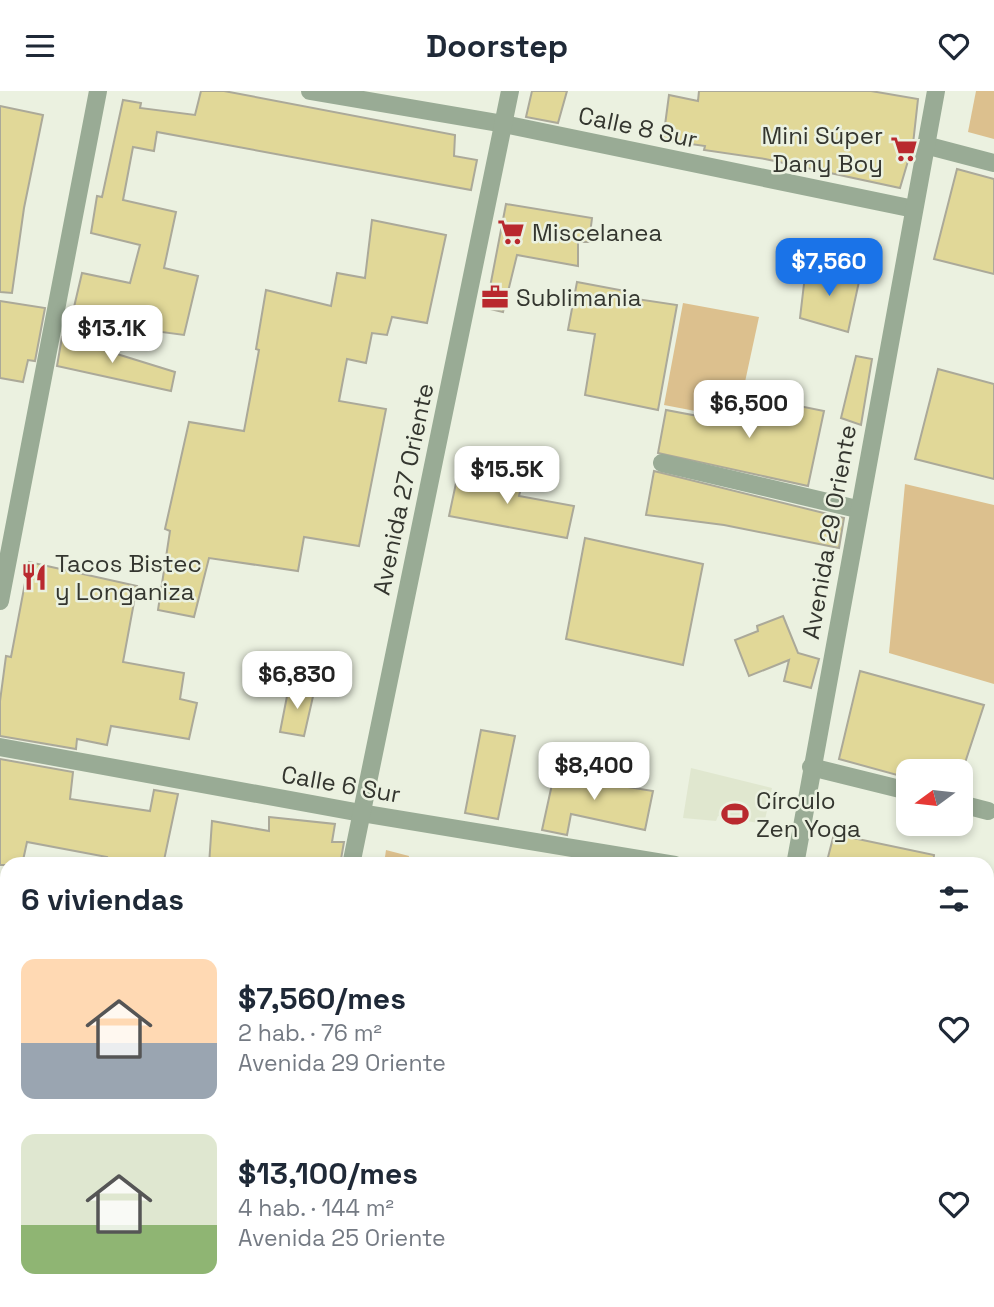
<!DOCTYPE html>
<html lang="es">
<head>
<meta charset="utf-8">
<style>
	body { margin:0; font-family:"Space Grotesk",sans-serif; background:#f2f2f3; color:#1f2937; height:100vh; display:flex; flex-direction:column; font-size:26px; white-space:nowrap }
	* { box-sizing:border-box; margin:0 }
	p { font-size:23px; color:#747a83 }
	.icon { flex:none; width:38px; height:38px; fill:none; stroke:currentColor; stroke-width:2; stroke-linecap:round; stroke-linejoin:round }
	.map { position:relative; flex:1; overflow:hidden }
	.details { position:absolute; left:0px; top:766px; width:994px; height:450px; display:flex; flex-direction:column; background:#fff; border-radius:21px 21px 0 0; box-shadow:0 4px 10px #0003 }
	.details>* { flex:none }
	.needle { width:46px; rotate:255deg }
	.controls { position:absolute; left:896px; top:668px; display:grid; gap:14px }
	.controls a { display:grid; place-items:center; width:77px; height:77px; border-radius:14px; background:#fff; box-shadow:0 4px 10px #0003; font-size:35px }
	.price { position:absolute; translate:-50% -60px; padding:0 16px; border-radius:14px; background:#fff; color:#222; font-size:23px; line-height:46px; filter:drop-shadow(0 2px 4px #0008) }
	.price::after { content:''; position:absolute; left:50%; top:42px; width:21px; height:16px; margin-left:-10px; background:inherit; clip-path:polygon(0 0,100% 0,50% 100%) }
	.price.on { background:#1a73e8; color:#fff }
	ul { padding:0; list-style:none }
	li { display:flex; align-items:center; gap:21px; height:175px; padding:0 21px }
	li span { display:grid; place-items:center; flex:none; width:196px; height:140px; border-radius:14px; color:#555 }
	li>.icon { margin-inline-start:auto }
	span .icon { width:84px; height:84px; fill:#fffc; stroke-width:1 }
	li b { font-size:30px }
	h2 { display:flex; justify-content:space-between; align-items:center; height:84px; padding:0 21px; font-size:30px }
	header { display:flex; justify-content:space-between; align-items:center; height:91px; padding:0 21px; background:#fff; font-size:32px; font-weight:800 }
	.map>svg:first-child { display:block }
</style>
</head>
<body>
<header><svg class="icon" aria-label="menu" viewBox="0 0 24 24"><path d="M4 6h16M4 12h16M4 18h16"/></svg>Doorstep<svg class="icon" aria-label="heart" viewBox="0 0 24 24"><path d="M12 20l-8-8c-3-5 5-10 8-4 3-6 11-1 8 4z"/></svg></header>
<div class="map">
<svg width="994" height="1216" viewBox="0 0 994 1216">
	<rect width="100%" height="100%" fill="#ebf1e0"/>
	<g fill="#e0e7cf">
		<polygon points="691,677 772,697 764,733 718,725 716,730 683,727"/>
		<polygon points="987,853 994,855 994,1002 987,1000"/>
	</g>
	<g fill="#dcc08e">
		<polygon points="976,0 994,0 994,48 968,41"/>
		<polygon points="683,212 759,226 737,328 664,314"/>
		<polygon points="905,393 994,414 994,593 889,562"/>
		<polygon points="386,759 409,765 408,773 384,773"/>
		<polygon points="987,1000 994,1002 994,1216 852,1216 854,1209 987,1209"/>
	</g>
	<g fill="#e1d898" stroke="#aba999" stroke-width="2">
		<polygon points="201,0 224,0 455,44 454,65 477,69 471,99 157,41 154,60 133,56 123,109 176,121 164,177 198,185 184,244 71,229 82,182 130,192 140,154 91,142 97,105 102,106 123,9 141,12 140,17 195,24"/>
		<polygon points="532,0 567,0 558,32 526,26"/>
		<polygon points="699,0 871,0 918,8 913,53 900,97 765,68 704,59 705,55 663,49 669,4 698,10"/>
		<polygon points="0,15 43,24 24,117 12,202 0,201"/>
		<polygon points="957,78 994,88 994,183 934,168"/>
		<polygon points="506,113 592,127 589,151 578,151 578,175 517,164 503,221 486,217"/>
		<polygon points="372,129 446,144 427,232 392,226 387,244 372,242 366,272 347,268 339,310 386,318 359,455 304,446 298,480 209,467 194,526 158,519 170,440 165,438 189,331 244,340 259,259 256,258 266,199 331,215 337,182 365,187"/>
		<polygon points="806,176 860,186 848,241 800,227"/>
		<polygon points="577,191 625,200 623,206 677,214 658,319 585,304 595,243 568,239"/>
		<polygon points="0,210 45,217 35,270 28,269 23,291 0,287"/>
		<polygon points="62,246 175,281 171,300 57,275"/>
		<polygon points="856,265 872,268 861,334 841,327"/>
		<polygon points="938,278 994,293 994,388 915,368"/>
		<polygon points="745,304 824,320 808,395 658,362 666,319 740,333"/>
		<polygon points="459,378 522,393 519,405 574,415 567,447 449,425"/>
		<polygon points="654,380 844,427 839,457 724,434 646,424"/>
		<polygon points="585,447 703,473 683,574 566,548"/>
		<polygon points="29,471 137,495 123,571 184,582 180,608 197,612 189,648 111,635 107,654 77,648 76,658 0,645 0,610 6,565 11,566"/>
		<polygon points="783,525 798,562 819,568 811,597 784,590 789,569 749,585 735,549 758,540 757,535"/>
		<polygon points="860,580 984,614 962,681 908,681 908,687 839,668"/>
		<polygon points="289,595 314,601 304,645 280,641"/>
		<polygon points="481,639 515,645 498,728 465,722"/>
		<polygon points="0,668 73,681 70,708 150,720 154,699 178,703 163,774 105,774 107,766 27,751 22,774 0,774"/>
		<polygon points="556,675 580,679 578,688 653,700 645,739 571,723 567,744 542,739"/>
		<polygon points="269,726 335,733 332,751 344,751 340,774 209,774 212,730 269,740"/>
		<polygon points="834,743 934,764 933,774 826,774"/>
	</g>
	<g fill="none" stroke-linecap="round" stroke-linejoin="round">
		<g stroke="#99ab95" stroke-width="18">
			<polyline points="310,0 504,33 914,118"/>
			<polyline points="925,54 994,72"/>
			<polyline points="662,372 857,418"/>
			<polyline points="0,510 98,0"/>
			<polyline points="0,656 361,722 675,774"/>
			<polyline points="811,676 908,700"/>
			<polyline points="961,713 988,720"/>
			<polyline points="351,774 510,0"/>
			<polyline points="795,774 936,0"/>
			<polyline points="987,835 994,837"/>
			<polyline points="272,1216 273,1209"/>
			<polyline points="711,1216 712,1209"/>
		</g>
	</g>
	<defs>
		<symbol id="supermarket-bare" viewBox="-9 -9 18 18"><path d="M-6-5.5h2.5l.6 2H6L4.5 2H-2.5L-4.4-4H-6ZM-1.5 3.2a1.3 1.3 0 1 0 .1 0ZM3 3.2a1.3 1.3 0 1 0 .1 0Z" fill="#b9292e" stroke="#ebf1e0" stroke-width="2.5" paint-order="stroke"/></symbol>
		<symbol id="office-bare" viewBox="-9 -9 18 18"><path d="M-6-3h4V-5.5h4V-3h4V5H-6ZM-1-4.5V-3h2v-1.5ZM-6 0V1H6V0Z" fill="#b9292e" stroke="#ebf1e0" stroke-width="2.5" paint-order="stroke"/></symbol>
		<symbol id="restaurant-bare" viewBox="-9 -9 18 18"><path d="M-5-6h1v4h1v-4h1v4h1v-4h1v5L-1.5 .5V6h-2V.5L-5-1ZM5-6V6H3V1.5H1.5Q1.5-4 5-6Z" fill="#b9292e" stroke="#ebf1e0" stroke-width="2.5" paint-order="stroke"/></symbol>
		<symbol id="stadium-bare" viewBox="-9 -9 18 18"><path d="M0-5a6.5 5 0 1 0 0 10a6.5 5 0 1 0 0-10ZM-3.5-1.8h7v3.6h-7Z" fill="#b9292e" stroke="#ebf1e0" stroke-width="2.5" paint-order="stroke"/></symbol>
	</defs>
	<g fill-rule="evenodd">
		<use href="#supermarket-bare" x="885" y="39" width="38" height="38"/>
		<use href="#supermarket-bare" x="492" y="122" width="38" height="38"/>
		<use href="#office-bare" x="476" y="187" width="38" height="38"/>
		<use href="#restaurant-bare" x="15" y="467" width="38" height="38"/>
		<use href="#stadium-bare" x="716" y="704" width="38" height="38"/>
	</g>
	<g text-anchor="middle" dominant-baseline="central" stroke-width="5" stroke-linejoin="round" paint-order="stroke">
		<g font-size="24" fill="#34362f" stroke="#ebf1e0">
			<text transform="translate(638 36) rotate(12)">Calle 8 Sur</text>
			<text transform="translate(403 398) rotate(-78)">Avenida 27 Oriente</text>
			<text transform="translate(829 441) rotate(-80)">Avenida 29 Oriente</text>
			<text transform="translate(341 693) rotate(10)">Calle 6 Sur</text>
		</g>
		<g font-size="24" fill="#34362f" stroke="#ebf1e0" text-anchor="start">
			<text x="883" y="44" text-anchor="end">Mini Súper<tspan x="883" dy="28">Dany Boy</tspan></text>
			<text x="532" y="141">Miscelanea</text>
			<text x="516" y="206">Sublimania</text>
			<text x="55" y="472">Tacos Bistec<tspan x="55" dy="28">y Longaniza</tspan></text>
			<text x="756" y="709">Círculo<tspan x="756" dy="28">Zen Yoga</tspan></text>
		</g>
	</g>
</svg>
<div class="controls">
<a><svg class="needle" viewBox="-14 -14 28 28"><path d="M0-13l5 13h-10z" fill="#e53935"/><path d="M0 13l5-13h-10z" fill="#747a83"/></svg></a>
</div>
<b class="price on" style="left:829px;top:207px">$7,560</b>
<b class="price" style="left:112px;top:274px">$13.1K</b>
<b class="price" style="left:749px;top:349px">$6,500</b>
<b class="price" style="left:507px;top:415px">$15.5K</b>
<b class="price" style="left:297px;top:620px">$6,830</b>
<b class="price" style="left:594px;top:711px">$8,400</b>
<section class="details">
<h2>6 viviendas<svg class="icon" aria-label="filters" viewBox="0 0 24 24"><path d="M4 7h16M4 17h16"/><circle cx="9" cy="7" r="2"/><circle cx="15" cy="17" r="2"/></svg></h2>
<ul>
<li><span style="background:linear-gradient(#ffd9b3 60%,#9aa5b1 0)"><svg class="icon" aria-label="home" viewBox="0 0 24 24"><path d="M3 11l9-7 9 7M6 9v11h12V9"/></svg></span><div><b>$7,560/mes</b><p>2 hab. · 76 m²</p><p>Avenida 29 Oriente</p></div><svg class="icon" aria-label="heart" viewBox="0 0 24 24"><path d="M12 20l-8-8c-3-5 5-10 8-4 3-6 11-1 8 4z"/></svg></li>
<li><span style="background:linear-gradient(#dfe7d0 65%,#8fb573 0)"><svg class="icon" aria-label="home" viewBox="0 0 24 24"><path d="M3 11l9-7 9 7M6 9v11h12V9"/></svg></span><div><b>$13,100/mes</b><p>4 hab. · 144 m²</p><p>Avenida 25 Oriente</p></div><svg class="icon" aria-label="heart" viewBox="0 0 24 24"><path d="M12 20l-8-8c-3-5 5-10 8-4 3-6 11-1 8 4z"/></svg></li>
</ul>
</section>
</div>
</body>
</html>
